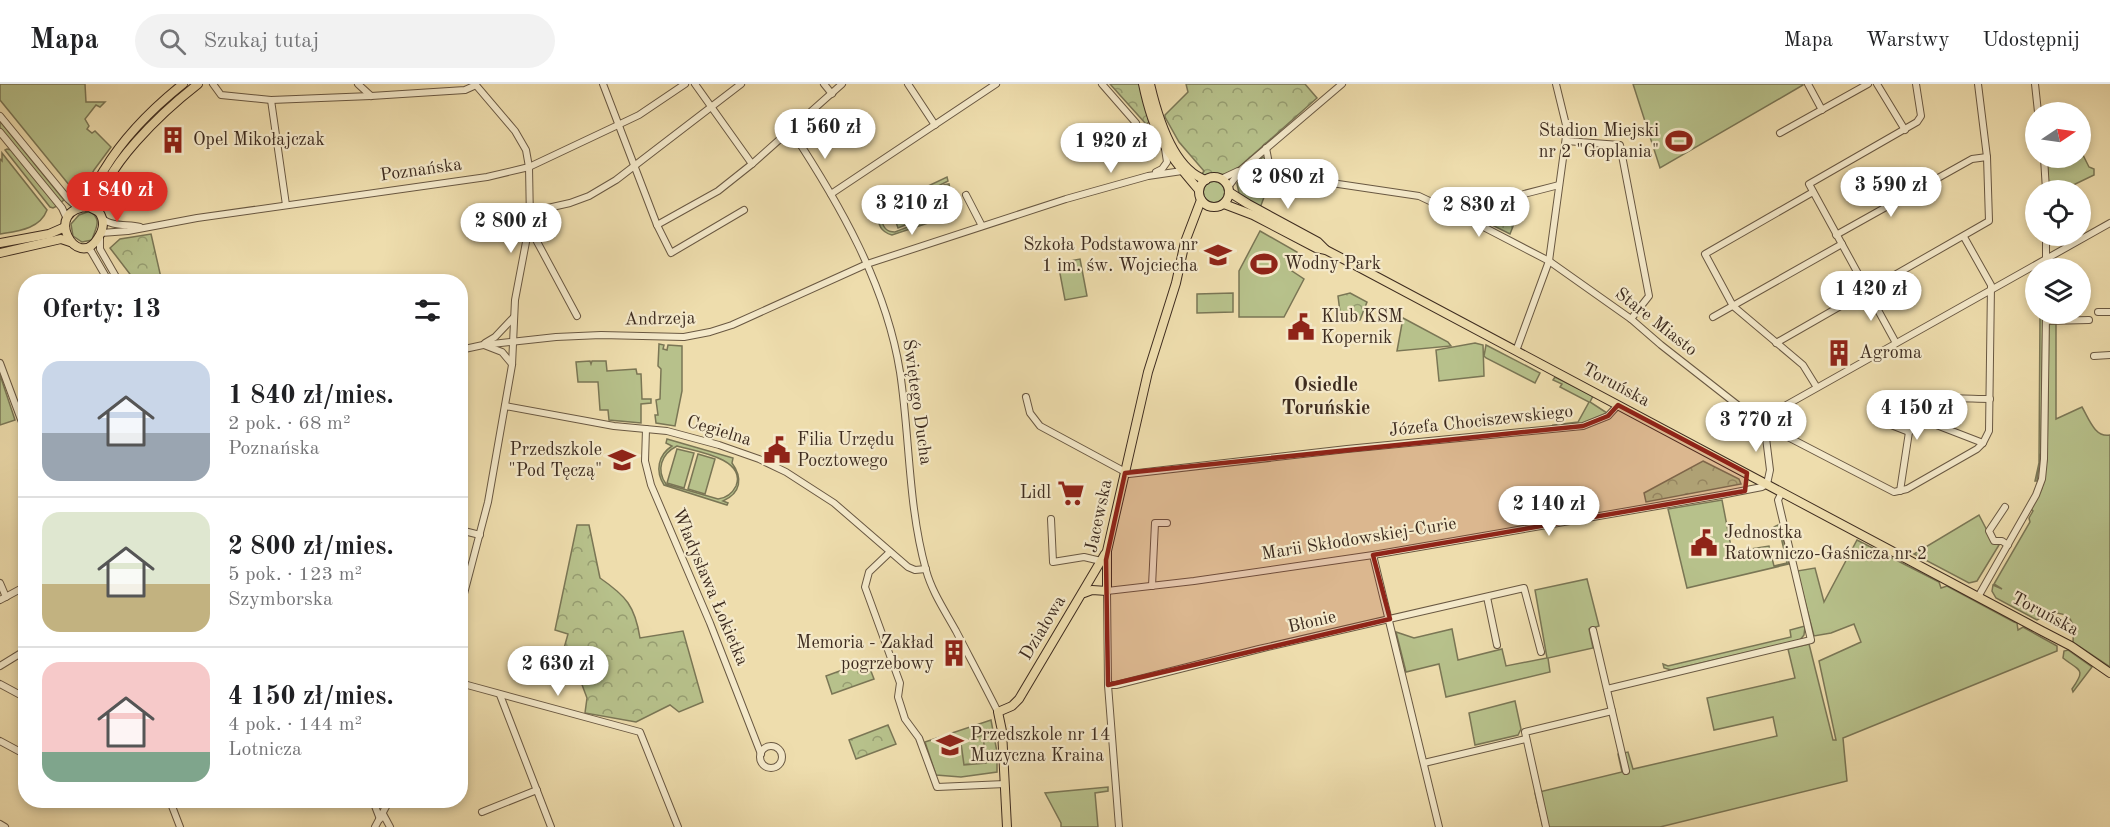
<!DOCTYPE html>
<html lang="pl">
<head>
<meta charset="utf-8">
<style>
	body { margin:0; font-family:"Old Standard TT",serif; background:#f2f2f2; color:#202124; height:100vh; display:flex; flex-direction:column; font-size:22px; white-space:nowrap }
	* { box-sizing:border-box; margin:0 }
	p { font-size:20px; color:#757577 }
	.icon { flex:none; width:33px; height:33px; fill:none; stroke:currentColor; stroke-width:2; stroke-linecap:round; stroke-linejoin:round }
	.map { position:relative; flex:1; overflow:hidden }
	.sheet { position:absolute; left:18px; top:190px; width:450px; height:534px; display:flex; flex-direction:column; background:#fff; border-radius:24px; box-shadow:0 3px 9px #0003 }
	.sheet>* { flex:none }
	.needle { width:39px; rotate:77deg }
	.buttons { position:absolute; left:2025px; top:18px; display:grid; gap:12px }
	.buttons a { display:grid; place-items:center; width:66px; height:66px; border-radius:50%; background:#fff; box-shadow:0 3px 9px #0003; font-size:30px }
	.price { position:absolute; translate:-50% -51px; padding:0 14px; border-radius:21px; background:#fff; color:#222; font-size:20px; line-height:39px; filter:drop-shadow(0 2px 3px #0008) }
	.price::after { content:''; position:absolute; left:50%; top:36px; width:18px; height:14px; margin-left:-9px; background:inherit; clip-path:polygon(0 0,100% 0,50% 100%) }
	.price.selected { background:#d93025; color:#fff }
	ul { padding:0; list-style:none }
	li { display:flex; align-items:center; gap:18px; height:150px; padding:0 24px }
	li+li { border-top:2px solid #e0e0e0 }
	li span { display:grid; place-items:center; flex:none; width:168px; height:120px; border-radius:18px; color:#555 }
	li>.icon { margin-inline-start:auto }
	span .icon { width:72px; height:72px; fill:#fffc; stroke-width:1 }
	li b { font-size:26px }
	h2 { display:flex; justify-content:space-between; align-items:center; height:72px; padding:0 24px; font-size:26px }
	header { display:flex; align-items:center; gap:36px; box-sizing:border-box; height:84px; padding:0 30px; background:#fff; border-bottom:2px solid #e0e0e0 }
	header strong { font-size:28px }
	nav { display:flex; gap:33px; margin-inline-start:auto; font-size:21px }
	.search { width:420px; height:54px; background:#f2f2f2; display:flex; align-items:center; gap:15px; box-sizing:border-box; padding:0 21px; border-radius:33px; color:#757577; font-size:22px }
	.map>svg:first-child { display:block }
</style>
</head>
<body>
<header>
<strong>Mapa</strong>
<div class="search"><svg class="icon" aria-label="search" viewBox="0 0 24 24"><circle cx="10" cy="10" r="6"/><path d="M15 15l6 6"/></svg>Szukaj tutaj</div>
<nav><a>Mapa</a><a>Warstwy</a><a>Udostępnij</a></nav>
</header>
<div class="map">
<svg width="2110" height="743" viewBox="0 0 2110 743">
	<defs>
		<pattern id="forest-crowns" width="20" height="18" patternUnits="userSpaceOnUse" patternTransform="scale(1.5)"><rect width="20" height="18" fill="#b7c18b"/><path d="M2 6a3 3 0 1 1 6 0M12 15a3 3 0 1 1 6 0" fill="none" stroke="#969d71"/></pattern>
	</defs>
	<rect width="100%" height="100%" fill="#eeddad"/>
	<filter id="stains"><feTurbulence type="fractalNoise" baseFrequency=".00333" numOctaves="4"/><feColorMatrix values="0 0 0 0 .2 0 0 0 0 .09 0 0 0 0 .02 0 0 0 .5 -.17"/></filter>
	<radialGradient id="worn" r=".72"><stop offset=".6" stop-color="#630" stop-opacity="0"/><stop offset="1" stop-color="#630" stop-opacity=".3"/></radialGradient>
	<g fill="#b7c18b" stroke="#7a7655" stroke-width="1.5" fill-rule="evenodd">
		<polygon points="0,0 85,0 86,18 105,18 100,23 96,21 85,35 89,42 87,45 92,49 95,47 111,63 94,86 83,106 74,107 0,16"/>
		<polygon points="1633,0 1803,0 1803,1 1660,84"/>
		<polygon points="0,37 64,116 61,118 0,44"/>
		<polygon points="7,65 11,66 57,122 53,124 50,123 5,66"/>
		<polygon points="2081,67 2089,83 2094,85 2094,91 2063,106 2049,106 2047,74 2080,74"/>
		<path d="M2,69l45,57c-7,19 -29,21 -47,24v-75l2,2z"/>
		<polygon points="1263,73 1266,75 1267,92 1270,97 1260,124 1240,114 1237,100 1244,89"/>
		<path d="M947,93l1,4 -12,6 6,2 2,-4 5,-1 3,14 -1,1 -5,-5c5,10 4,19 -6,25l-48,16c-11,-3 -15,-11 -13,-22l-9,4 -1,-3zM929,106l8,1 8,7 1,10 -4,6 -47,18c-8,0 -13,-5 -13,-14l2,-5 5,-4z"/>
		<circle cx="1214" cy="108" r="11"/>
		<polygon points="925,114 932,130 898,144 892,127"/>
		<path d="M90,127c13,10 5,17 2,29l-10,2 -9,-6 -2,-12 8,-9z"/>
		<polygon points="1260,147 1297,168 1289,185 1304,195 1284,233 1239,233 1239,187"/>
		<polygon points="1080,175 1087,212 1065,216 1058,179"/>
		<polygon points="1233,209 1233,228 1197,229 1197,210"/>
		<polygon points="2040,230 2043,230 2041,367 2037,397 2035,397 2039,379"/>
		<path d="M2049,230h7v105l26,-12c7,12 13,31 28,28v232l-37,-25c1,-14 2,-27 -16,-29l-2,-3 -18,10 -41,-22 -4,-7 1,-6 9,4 -8,-5 36,-62 -1,-4 4,-7 -2,-2 11,-21 5,-29z"/>
		<polygon points="1403,234 1448,258 1451,262 1397,267"/>
		<polygon points="1475,259 1483,261 1484,292 1439,297 1436,266"/>
		<polygon points="659,260 664,261 663,265 667,266 668,261 682,262 682,307 675,342 656,339 655,331 658,331 656,316 660,315 661,285 658,282"/>
		<polygon points="1486,261 1540,289 1535,299 1486,274 1484,272"/>
		<polygon points="590,277 591,280 592,277 606,277 607,287 636,285 637,290 641,290 642,315 651,315 651,319 641,320 641,339 609,336 608,326 600,326 598,298 578,298 576,278"/>
		<polygon points="0,291 15,336 0,341"/>
		<polygon points="1555,293 1593,312 1590,318 1607,329 1583,340 1554,343 1553,341 1578,338 1589,318 1560,303 1562,300 1553,296"/>
		<path d="M667,355l66,19 -1,5c11,15 9,30 -9,38l5,2 -1,2 -63,-20c-9,-14 -6,-30 8,-39l-6,-3zM677,362c17,5 70,12 59,40 -4,8 -10,12 -18,13l-52,-15c-10,-14 -5,-30 11,-38z"/>
		<polygon points="677,365 694,369 684,404 667,399"/>
		<polygon points="698,370 715,375 705,410 688,405"/>
		<polygon points="1722,416 1732,468 1769,462 1774,482 1787,479 1781,453 1776,452 1774,443 1780,440 1789,480 1687,504 1668,425"/>
		<polygon points="1979,431 1993,458 1999,461 1977,497 1969,499 1914,470"/>
		<polygon points="1857,456 1939,498 1941,504 1947,502 2014,538 2017,539 2018,546 2023,543 2057,562 2057,567 1843,654 1847,697 1660,743 1543,743 1535,709 1622,688 1618,670 1628,668 1633,685 1777,652 1773,633 1714,646 1707,614 1795,594 1788,565 1809,560 1833,656 1836,656 1819,577 1861,558 1854,540 1831,549 1814,552 1797,487 1815,484 1824,518"/>
		<polygon points="1587,495 1599,542 1589,545 1593,564 1548,574 1550,588 1446,613 1439,580 1406,588 1396,548 1414,554 1452,545 1458,576 1502,565 1506,582 1547,574 1535,506"/>
		<polygon points="1805,542 1804,551 1800,556 1671,586 1664,584 1663,580 1668,582 1791,553 1790,546"/>
		<path d="M2068,566l24,17 -19,25 -1,-3c15,-21 7,-18 -9,-31l1,-7z"/>
		<polygon points="1515,617 1521,645 1518,651 1475,661 1469,629"/>
		<polygon points="991,636 997,668 997,688 961,693 936,691 925,658"/>
		<polygon points="1108,703 1108,707 1095,709 1098,743 1061,743 1061,739 1045,709"/>
	</g>
	<g fill="url(#forest-crowns)" stroke="#7a7655" stroke-width="1.5">
		<polygon points="1110,0 1140,0 1149,38 1146,40"/>
		<path d="M1186,0h119l12,14 -79,70c-11,7 -23,10 -37,7l3,-4 -25,-29 -14,-25v-2l23,-23z"/>
		<polygon points="1524,114 1510,150 1482,136"/>
		<polygon points="151,150 162,198 136,198 110,164 120,155"/>
		<polygon points="1350,209 1367,218 1360,236 1341,236 1338,212"/>
		<polygon points="1703,377 1739,395 1741,400 1646,418 1644,409"/>
		<path d="M577,441h12l11,53c26,18 35,28 40,60l43,-7 20,71 -24,10 -9,-7 -34,17 -51,-9 2,-15 -6,-16 -24,-9 11,-39 -13,-4z"/>
		<polygon points="867,577 874,595 832,610 826,592"/>
		<polygon points="888,641 896,660 856,675 849,656"/>
		<polygon points="983,651 986,679 964,681 961,659"/>
	</g>
	<g fill="none" stroke-linecap="round" stroke-linejoin="round">
		<defs>
			<g id="minor">
				<polyline points="213,0 221,11 271,16 371,12 465,6 476,1"/>
				<polyline points="358,0 371,12"/>
				<polyline points="603,0 657,141 671,169 744,126"/>
				<polyline points="695,0 752,80"/>
				<polyline points="824,0 832,10"/>
				<polyline points="908,0 935,41"/>
				<polyline points="1102,0 1136,39"/>
				<polyline points="1808,0 1822,26"/>
				<polyline points="1877,0 1905,46"/>
				<polyline points="2035,0 2038,28"/>
				<polyline points="271,16 286,121"/>
				<polyline points="0,32 68,115 78,124"/>
				<path d="M791,46c48,73 95,154 109,242 10,66 8,134 26,198 6,22 19,41 30,61 14,27 28,53 42,81"/>
				<polyline points="0,48 62,124 67,135"/>
				<polyline points="1780,49 1868,0"/>
				<polyline points="1566,57 1620,61 1649,212 1631,235"/>
				<polyline points="2044,74 2046,106"/>
				<polyline points="1156,88 1162,85 1167,78 1165,65"/>
				<polyline points="1221,95 1238,87"/>
				<polyline points="1228,103 1242,85 1342,0"/>
				<polyline points="1813,108 1705,170 1733,222 1803,281 1816,302"/>
				<polyline points="831,110 996,0"/>
				<polyline points="966,111 982,142"/>
				<polyline points="530,128 570,119 589,112 616,96 741,0"/>
				<path d="M102,134c9,9 26,6 38,9"/>
				<polyline points="1472,137 1524,110 1559,101"/>
				<polyline points="657,141 718,107 752,80 842,0"/>
				<polyline points="101,149 128,147 197,134 487,93 529,83 618,41 639,31 685,0"/>
				<polyline points="528,150 534,152 577,232"/>
				<polyline points="1836,151 1972,75 1987,73"/>
				<polyline points="100,153 100,165 119,198"/>
				<polyline points="87,164 91,167 109,198"/>
				<polyline points="2046,184 2046,152"/>
				<polyline points="2098,228 2110,228"/>
				<polyline points="1713,233 1842,160"/>
				<polyline points="2046,237 2089,236"/>
				<polyline points="485,259 495,253 513,234"/>
				<polyline points="1776,259 1989,137 1987,73 1978,0"/>
				<polyline points="1896,259 1809,100 1917,38 1921,32 1916,0"/>
				<polyline points="484,261 502,268 512,280"/>
				<polyline points="460,266 483,261 556,253 601,251 684,253 710,248 732,241 867,180 1066,115 1148,92 1182,87"/>
				<polyline points="1516,267 1549,177 1567,45 1556,0"/>
				<polyline points="2094,272 2110,271"/>
				<polyline points="0,279 26,349"/>
				<polyline points="1026,313 1030,329 1040,342 1129,390 1347,365 1583,342 1608,332 1618,321"/>
				<path d="M1926,317v20l-17,11 -18,-7 -1,-6 31,-17c22,-6 46,-3 69,-3"/>
				<polyline points="505,322 614,342 667,347 719,361 759,375 786,388 834,419 908,483 915,486 926,485"/>
				<polyline points="1758,337 2110,139"/>
				<polyline points="1926,337 1983,359"/>
				<polyline points="646,345 645,377 651,401 710,539 761,670"/>
				<polyline points="1766,350 1778,349 1784,351 1894,408 1907,405 1977,365 1983,359 1989,347 1991,201 1964,153"/>
				<polyline points="1900,407 1909,348"/>
				<polyline points="2005,423 1989,447 1994,457 2002,457 2008,461"/>
				<polyline points="1051,435 1053,478 1084,473 1101,477"/>
				<polyline points="460,446 480,451"/>
				<polyline points="890,468 869,488 865,503 900,599 898,613 905,635 919,654 937,703 1005,700"/>
				<polyline points="1373,471 1439,743"/>
				<polyline points="0,499 6,513"/>
				<polyline points="1152,502 1155,439 1167,439"/>
				<polyline points="1487,513 1497,561"/>
				<polyline points="1978,513 2036,411 2042,395 2044,375 2046,230"/>
				<polyline points="0,516 26,502"/>
				<polyline points="460,525 488,418 512,281 515,216 530,137 529,83 526,66 515,47 475,0"/>
				<polyline points="1593,546 1626,687"/>
				<polyline points="0,582 26,566"/>
				<polyline points="460,599 640,648 678,743"/>
				<polyline points="0,600 26,614"/>
				<polyline points="1108,601 1116,601 1259,565 1524,504 1541,568"/>
				<polyline points="1607,605 1811,556 1778,416 1782,408"/>
				<polyline points="500,611 551,743"/>
				<polyline points="0,657 26,671"/>
				<circle cx="771" cy="673" r="11"/>
				<polyline points="1424,679 1526,655"/>
				<polyline points="170,717 180,743"/>
				<polyline points="373,717 380,735"/>
				<polyline points="482,728 537,706"/>
				<polyline points="383,730 390,743"/>
				<polyline points="0,740 5,743"/>
				<polyline points="375,743 389,717"/>
				<polyline points="1119,743 1108,601 1107,507 1194,497 1373,471 1721,411 1762,403 1767,400 1770,386 1765,346 1758,337 1661,261 1631,235 1549,177 1472,137 1419,112 1271,90 1266,64"/>
				<polyline points="1546,743 1525,648 1612,627"/>
			</g>
			<g id="major">
				<path d="M1143,0c11,52 22,67 56,106"/>
				<path d="M1150,0c7,30 22,85 56,96"/>
				<circle cx="1214" cy="108" r="15"/>
				<polyline points="1229,108 1248,120 1318,158 1326,166"/>
				<polyline points="1224,120 1253,131 1316,164 1326,166 1351,179 2042,547 2071,562 2110,589"/>
				<path d="M84,123c9,-10 12,-25 20,-37 20,-33 49,-62 79,-86"/>
				<path d="M89,123l10,5c6,9 5,17 -1,26 -21,35 -57,-30 -9,-31z"/>
				<path d="M99,128c-2,-41 68,-104 99,-128"/>
				<polyline points="0,159 49,150 65,143"/>
				<polyline points="0,169 61,155 70,158"/>
				<polyline points="1084,509 1092,506 1107,507 1107,467 1148,288 1176,199 1185,158 1201,116"/>
				<polyline points="1007,743 1002,647 998,628 1012,622 1019,615 1105,470"/>
			</g>
		</defs>
		<use href="#minor" stroke="#695842" stroke-width="8"/>
		<use href="#major" stroke="#3d2b1f" stroke-width="10"/>
		<use href="#minor" stroke="#f4e9ca" stroke-width="6"/>
		<use href="#major" stroke="#eeddad" stroke-width="8"/>
	</g>
	<path fill="#8f2418" fill-opacity="0.2" stroke="#8f2418" stroke-width="4.5" stroke-linejoin="round" d="M1618,321l129,68 -2,18 -372,64 17,64 -282,66 -2,-125 19,-87 458,-47 25,-10z"/>
	<defs>
		<symbol id="building-bare" viewBox="-9 -9 18 18"><path d="M-4-6H4V6H1V3H-1V6H-4ZM-2.5-4.3h1.7v1.8h-1.7ZM.8-4.3h1.7v1.8H.8ZM-2.5-1h1.7V.8h-1.7ZM.8-1h1.7V.8H.8Z" fill="#8f2418" stroke="#f4e9ca" stroke-width="2.5" paint-order="stroke"/></symbol>
		<symbol id="stadium-bare" viewBox="-9 -9 18 18"><path d="M0-5a6.5 5 0 1 0 0 10a6.5 5 0 1 0 0-10ZM-3.5-1.8h7v3.6h-7Z" fill="#8f2418" stroke="#f4e9ca" stroke-width="2.5" paint-order="stroke"/></symbol>
		<symbol id="school-bare" viewBox="-9 -9 18 18"><path d="M0-5L7-2L0 1L-7-2ZM-4 1L0 2.5L4 1V4Q0 6-4 4Z" fill="#8f2418" stroke="#f4e9ca" stroke-width="2.5" paint-order="stroke"/></symbol>
		<symbol id="civic-bare" viewBox="-9 -9 18 18"><path d="M-.6-6.5H3V-4.5H.6V-3L4-1V1h2V6H-6V1h2V-1L-.6-3ZM-1.2 2.5V6h2.4V2.5Z" fill="#8f2418" stroke="#f4e9ca" stroke-width="2.5" paint-order="stroke"/></symbol>
		<symbol id="supermarket-bare" viewBox="-9 -9 18 18"><path d="M-6-5.5h2.5l.6 2H6L4.5 2H-2.5L-4.4-4H-6ZM-1.5 3.2a1.3 1.3 0 1 0 .1 0ZM3 3.2a1.3 1.3 0 1 0 .1 0Z" fill="#8f2418" stroke="#f4e9ca" stroke-width="2.5" paint-order="stroke"/></symbol>
	</defs>
	<g fill-rule="evenodd">
		<use href="#building-bare" x="154" y="37" width="38" height="38"/>
		<use href="#stadium-bare" x="1660" y="38" width="38" height="38"/>
		<use href="#school-bare" x="1199" y="152" width="38" height="38"/>
		<use href="#stadium-bare" x="1245" y="161" width="38" height="38"/>
		<use href="#civic-bare" x="1282" y="224" width="38" height="38"/>
		<use href="#building-bare" x="1820" y="250" width="38" height="38"/>
		<use href="#civic-bare" x="758" y="347" width="38" height="38"/>
		<use href="#school-bare" x="603" y="357" width="38" height="38"/>
		<use href="#supermarket-bare" x="1052" y="390" width="38" height="38"/>
		<use href="#civic-bare" x="1685" y="440" width="38" height="38"/>
		<use href="#building-bare" x="935" y="550" width="38" height="38"/>
		<use href="#school-bare" x="931" y="642" width="38" height="38"/>
	</g>
	<g text-anchor="middle" dominant-baseline="central" stroke-width="4.5" stroke-linejoin="round" paint-order="stroke">
		<g font-size="18" fill="#3d2b1f" stroke="#f4e9ca" text-anchor="start">
			<text x="1659" y="47" text-anchor="end">Stadion Miejski<tspan x="1659" dy="21">nr 2 "Goplania"</tspan></text>
			<text x="193" y="56">Opel Mikołajczak</text>
			<text x="1198" y="161" text-anchor="end">Szkoła Podstawowa nr<tspan x="1198" dy="21">1 im. św. Wojciecha</tspan></text>
			<text x="1284" y="180">Wodny Park</text>
			<text x="1321" y="233">Klub KSM<tspan x="1321" dy="21">Kopernik</tspan></text>
			<text x="1859" y="269">Agroma</text>
			<text x="797" y="356">Filia Urzędu<tspan x="797" dy="21">Pocztowego</tspan></text>
			<text x="602" y="366" text-anchor="end">Przedszkole<tspan x="602" dy="21">"Pod Tęczą"</tspan></text>
			<text x="1051" y="409" text-anchor="end">Lidl</text>
			<text x="1724" y="449">Jednostka<tspan x="1724" dy="21">Ratowniczo-Gaśnicza nr 2</tspan></text>
			<text x="934" y="559" text-anchor="end">Memoria - Zakład<tspan x="934" dy="21">pogrzebowy</tspan></text>
			<text x="970" y="651">Przedszkole nr 14<tspan x="970" dy="21">Muzyczna Kraina</tspan></text>
		</g>
		<g font-size="18" fill="#3d2b1f" stroke="#f4e9ca">
			<text transform="translate(421 86) rotate(-8)">Poznańska</text>
			<text transform="translate(660 235) rotate(-1)">Andrzeja</text>
			<text transform="translate(1656 238) rotate(38)">Stare Miasto</text>
			<text transform="translate(1616 301) rotate(28)">Toruńska</text>
			<text transform="translate(917 318) rotate(82)">Świętego Ducha</text>
			<text transform="translate(1481 337) rotate(-6)">Józefa Chociszewskiego</text>
			<text transform="translate(719 347) rotate(17)">Cegielna</text>
			<text transform="translate(1099 432) rotate(-78)">Jacewska</text>
			<text transform="translate(1359 455) rotate(-9)">Marii Skłodowskiej-Curie</text>
			<text transform="translate(710 503) rotate(67)">Władysława Łokietka</text>
			<text transform="translate(2045 530) rotate(28)">Toruńska</text>
			<text transform="translate(1312 538) rotate(-13)">Błonie</text>
			<text transform="translate(1043 544) rotate(-59)">Działowa</text>
		</g>
		<g font-size="20" font-weight="bold" fill="#3d2b1f" stroke="#f4e9ca">
			<text x="1326" y="302">Osiedle<tspan x="1326" dy="23">Toruńskie</tspan></text>
		</g>
	</g>
	<rect width="100%" height="100%" filter="url(#stains)"/>
	<rect width="100%" height="100%" fill="url(#worn)"/>
</svg>
<div class="buttons">
<a><svg class="needle" viewBox="-14 -14 28 28"><path d="M0-13l5 13h-10z" fill="#e53935"/><path d="M0 13l5-13h-10z" fill="#757577"/></svg></a>
<a><svg class="icon" aria-label="locate" viewBox="0 0 24 24"><circle cx="12" cy="12" r="6"/><path d="M12 2v4M12 18v4M2 12h4M18 12h4"/></svg></a>
<a><svg class="icon" aria-label="layers" viewBox="0 0 24 24"><path d="M12 4l9 5-9 5-9-5zM3 14l9 5 9-5"/></svg></a>
</div>
<b class="price" style="left:825px;top:76px">1 560 zł</b>
<b class="price" style="left:1111px;top:90px">1 920 zł</b>
<b class="price" style="left:1288px;top:126px">2 080 zł</b>
<b class="price" style="left:1891px;top:134px">3 590 zł</b>
<b class="price selected" style="left:117px;top:139px">1 840 zł</b>
<b class="price" style="left:912px;top:152px">3 210 zł</b>
<b class="price" style="left:1479px;top:154px">2 830 zł</b>
<b class="price" style="left:511px;top:170px">2 800 zł</b>
<b class="price" style="left:1871px;top:238px">1 420 zł</b>
<b class="price" style="left:1917px;top:357px">4 150 zł</b>
<b class="price" style="left:1756px;top:369px">3 770 zł</b>
<b class="price" style="left:1549px;top:453px">2 140 zł</b>
<b class="price" style="left:558px;top:613px">2 630 zł</b>
<section class="sheet">
<h2>Oferty: 13<svg class="icon" aria-label="filters" viewBox="0 0 24 24"><path d="M4 7h16M4 17h16"/><circle cx="9" cy="7" r="2"/><circle cx="15" cy="17" r="2"/></svg></h2>
<ul>
<li><span style="background:linear-gradient(#c9d6e8 60%,#9aa5b1 0)"><svg class="icon" aria-label="home" viewBox="0 0 24 24"><path d="M3 11l9-7 9 7M6 9v11h12V9"/></svg></span><div><b>1 840 zł/mies.</b><p>2 pok. · 68 m²</p><p>Poznańska</p></div></li>
<li><span style="background:linear-gradient(#dfe7d0 60%,#c2b280 0)"><svg class="icon" aria-label="home" viewBox="0 0 24 24"><path d="M3 11l9-7 9 7M6 9v11h12V9"/></svg></span><div><b>2 800 zł/mies.</b><p>5 pok. · 123 m²</p><p>Szymborska</p></div></li>
<li><span style="background:linear-gradient(#f6c9c9 75%,#7fa58c 0)"><svg class="icon" aria-label="home" viewBox="0 0 24 24"><path d="M3 11l9-7 9 7M6 9v11h12V9"/></svg></span><div><b>4 150 zł/mies.</b><p>4 pok. · 144 m²</p><p>Lotnicza</p></div></li>
</ul>
</section>
</div>
</body>
</html>
